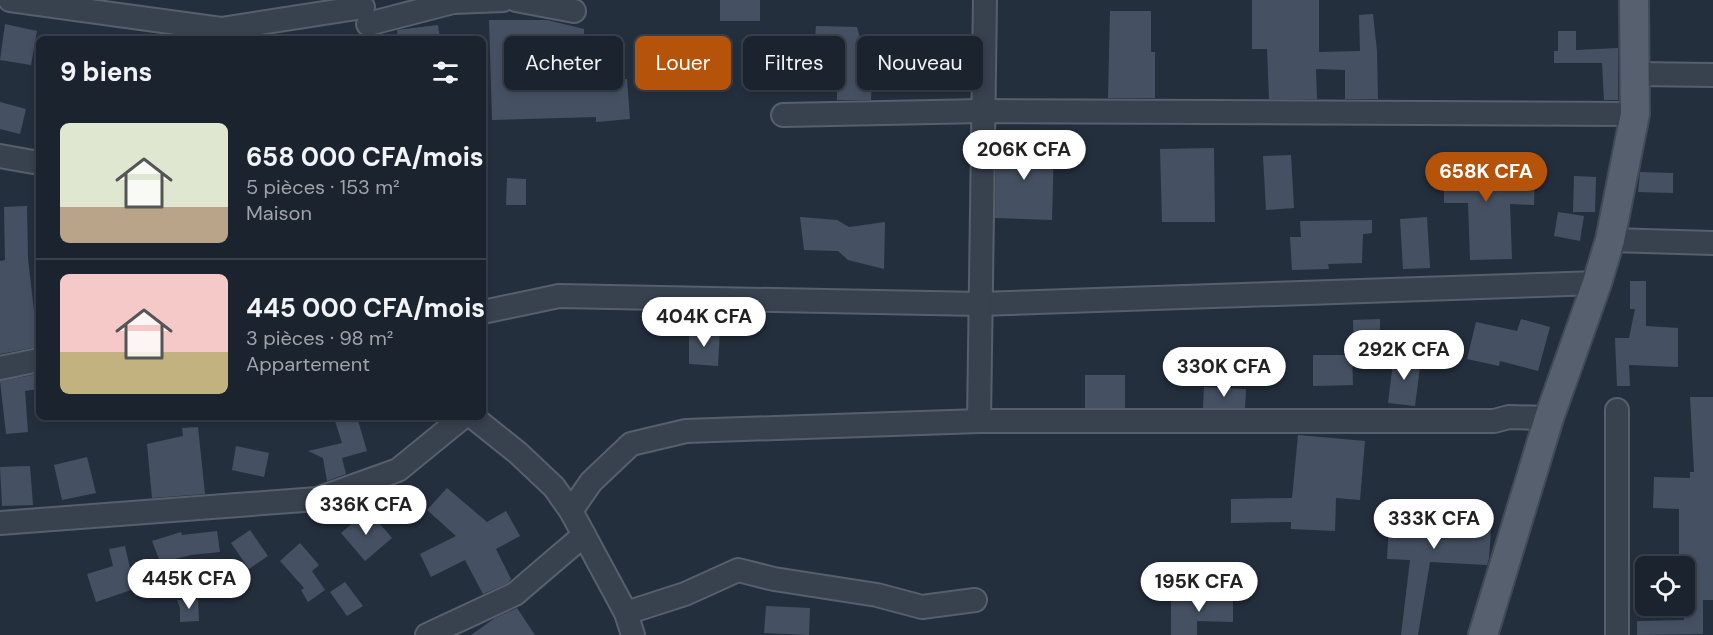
<!DOCTYPE html>
<html lang="fr">
<head>
<meta charset="utf-8">
<style>
	body { margin:0; font-family:"DM Sans",sans-serif; background:#242b36; color:#f1f3f6; height:100vh; display:flex; flex-direction:column; font-size:22px; white-space:nowrap }
	* { box-sizing:border-box; margin:0 }
	p { font-size:20px; color:#a0a4aa }
	.icon { flex:none; width:33px; height:33px; fill:none; stroke:currentColor; stroke-width:2; stroke-linecap:round; stroke-linejoin:round }
	.map { position:relative; flex:1; overflow:hidden }
	.details { position:absolute; left:36px; top:36px; width:450px; height:384px; display:flex; flex-direction:column; background:#1b232e; border-radius:9px; box-shadow:0 3px 9px #0003,0 0 0 2px #39404a }
	.details>* { flex:none }
	.guide { position:absolute; left:504px; top:36px; width:570px; height:54px; display:flex; gap:12px }
	.fabs { position:absolute; left:1635px; top:556px; display:grid; gap:12px }
	.fabs a { display:grid; place-items:center; width:60px; height:60px; border-radius:9px; background:#1b232e; box-shadow:0 3px 9px #0003,0 0 0 2px #39404a; font-size:30px }
	.price { position:absolute; translate:-50% -51px; padding:0 14px; border-radius:21px; background:#fff; color:#222; font-size:20px; line-height:39px; filter:drop-shadow(0 2px 3px #0008) }
	.price::after { content:''; position:absolute; left:50%; top:36px; width:18px; height:14px; margin-left:-9px; background:inherit; clip-path:polygon(0 0,100% 0,50% 100%) }
	.price.on { background:#b45309; color:#fff }
	ul { padding:0; list-style:none }
	li { display:flex; align-items:center; gap:18px; height:150px; padding:0 24px }
	li+li { border-top:2px solid #39404a }
	li span { display:grid; place-items:center; flex:none; width:168px; height:120px; border-radius:9px; color:#555 }
	li>.icon { margin-inline-start:auto }
	span .icon { width:72px; height:72px; fill:#fffc; stroke-width:1 }
	li b { font-size:26px }
	h2 { display:flex; justify-content:space-between; align-items:center; height:72px; padding:0 24px; font-size:26px }
	.chip { padding:0 21px; border-radius:9px; background:#1b232e; box-shadow:0 3px 9px #0003,0 0 0 2px #39404a; font-size:21px; line-height:54px }
	.chip.on { background:#b45309; color:#fff }
	.map>svg:first-child { display:block }
</style>
</head>
<body>
<div class="map">
<svg width="1713" height="635" viewBox="0 0 1713 635">
	<rect width="100%" height="100%" fill="#242f3e"/>
	<g fill="#455162">
		<rect x="720" y="0" width="40" height="21"/>
		<polygon points="1252,0 1319,0 1319,52 1360,51 1359,15 1373,14 1377,51 1378,99 1345,99 1345,70 1316,69 1317,99 1269,99 1267,49 1252,49"/>
		<polygon points="1110,11 1151,11 1151,52 1155,52 1155,98 1108,98"/>
		<polygon points="489,20 547,20 584,29 586,82 627,79 630,119 596,122 596,117 492,120"/>
		<polygon points="5,24 37,31 31,65 0,60"/>
		<polygon points="438,25 440,39 398,39 397,30"/>
		<polygon points="816,26 857,27 863,49 929,52 928,71 899,69 894,83 872,81 871,100 837,100 837,50 814,49"/>
		<polygon points="1558,31 1576,31 1576,50 1618,48 1618,100 1604,100 1602,63 1554,63 1554,51 1558,51"/>
		<polygon points="0,102 26,109 20,134 0,129"/>
		<polygon points="996,143 1054,144 1052,220 995,218"/>
		<polygon points="1214,148 1215,222 1162,222 1160,149"/>
		<polygon points="1444,153 1479,153 1479,172 1535,173 1534,205 1510,204 1512,259 1470,260 1468,203 1444,203"/>
		<polygon points="1291,155 1294,208 1266,210 1263,156"/>
		<polygon points="1640,172 1673,173 1673,193 1638,192"/>
		<polygon points="1574,176 1596,177 1595,212 1573,212"/>
		<polygon points="507,178 526,179 526,205 506,205"/>
		<polygon points="27,206 28,258 38,347 0,354 0,261 5,260 4,207"/>
		<polygon points="1558,212 1584,216 1580,241 1554,236"/>
		<polygon points="800,217 837,220 849,227 885,222 884,269 848,260 838,251 804,250"/>
		<polygon points="1427,217 1430,268 1403,269 1400,219"/>
		<polygon points="1372,220 1372,233 1363,234 1362,263 1328,264 1329,269 1292,270 1290,237 1301,237 1300,221"/>
		<polygon points="1630,281 1646,281 1646,326 1678,328 1678,367 1629,365 1630,386 1617,386 1615,338 1629,338 1635,309 1630,309"/>
		<polygon points="1380,319 1380,358 1354,358 1353,320"/>
		<polygon points="1521,319 1550,327 1538,371 1500,361 1499,366 1467,359 1476,322 1517,331"/>
		<polygon points="720,330 718,366 689,364 689,333"/>
		<polygon points="1313,355 1352,355 1353,385 1313,386"/>
		<polygon points="1394,355 1421,359 1415,406 1388,403"/>
		<polygon points="38,374 39,389 25,391 28,432 6,434 0,381"/>
		<rect x="1085" y="375" width="40" height="33"/>
		<polygon points="1204,387 1246,389 1245,408 1203,408"/>
		<polygon points="1690,397 1713,397 1713,600 1703,600 1703,634 1637,635 1637,621 1684,620 1684,567 1679,567 1679,509 1653,508 1654,477 1690,478 1690,472 1694,472"/>
		<polygon points="351,417 357,417 367,451 342,458 346,474 327,481 323,458 308,451 342,443 335,421"/>
		<polygon points="198,427 205,494 152,498 147,444 183,436 182,428"/>
		<polygon points="1298,435 1365,441 1360,500 1336,498 1335,531 1291,529 1291,522 1231,523 1231,499 1292,498"/>
		<polygon points="236,446 269,453 264,477 232,470"/>
		<polygon points="87,457 96,493 62,500 54,465"/>
		<polygon points="30,466 33,505 2,506 0,467"/>
		<polygon points="447,488 487,522 506,511 520,536 496,549 511,579 508,583 483,594 465,560 431,577 420,554 456,536 427,510"/>
		<polygon points="1390,509 1492,516 1489,558 1487,565 1430,562 1418,635 1401,635 1410,560 1387,559"/>
		<polygon points="368,510 392,538 365,561 341,533"/>
		<polygon points="250,530 268,556 249,569 231,543"/>
		<polygon points="217,531 220,552 191,555 175,559 183,581 135,596 134,589 96,602 87,574 113,566 109,549 125,546 130,568 159,559 152,541 181,532 182,535"/>
		<polygon points="300,543 319,565 312,571 325,590 308,602 301,590 304,588 280,561"/>
		<polygon points="345,582 363,606 347,616 330,592"/>
		<polygon points="1203,597 1233,598 1233,622 1197,621 1197,635 1171,635 1171,599 1203,599"/>
		<polygon points="198,599 199,621 180,622 180,608 177,600"/>
		<polygon points="766,606 810,608 809,635 764,633"/>
		<polygon points="517,608 535,635 471,635 495,618"/>
	</g>
	<g fill="none" stroke-linecap="round" stroke-linejoin="round">
		<defs>
			<g id="minor">
				<polyline points="10,0 221,29 363,7"/>
				<polyline points="516,0 574,11"/>
				<polyline points="368,24 453,2 503,0"/>
				<polyline points="1635,74 1713,75"/>
				<polyline points="783,115 983,111 1635,114"/>
				<polyline points="0,156 39,163"/>
				<polyline points="1610,240 1713,243"/>
				<polyline points="483,312 559,296 980,304 1597,283"/>
				<polyline points="0,368 39,360"/>
				<polyline points="1617,410 1617,635"/>
				<polyline points="473,417 518,453 554,487 571,511 626,613 633,635"/>
				<polyline points="979,421 985,0"/>
				<polyline points="571,511 591,482 631,444 686,431 979,421 1494,421 1509,417 1549,418"/>
				<polyline points="0,523 317,499 398,470 463,417"/>
				<polyline points="626,613 685,594 738,570 774,579 877,595 922,607 975,600"/>
				<polyline points="427,635 515,594 584,535"/>
			</g>
			<polyline id="major" points="1483,635 1549,418 1597,283 1610,240 1635,114 1634,0"/>
		</defs>
		<use href="#minor" stroke="#565f6c" stroke-width="26"/>
		<use href="#major" stroke="#414a57" stroke-width="32"/>
		<use href="#minor" stroke="#38414e" stroke-width="22"/>
		<use href="#major" stroke="#56606e" stroke-width="28"/>
	</g>
</svg>
<div class="fabs">
<a><svg class="icon" aria-label="locate" viewBox="0 0 24 24"><circle cx="12" cy="12" r="6"/><path d="M12 2v4M12 18v4M2 12h4M18 12h4"/></svg></a>
</div>
<b class="price" style="left:1024px;top:181px">206K CFA</b>
<b class="price on" style="left:1486px;top:203px">658K CFA</b>
<b class="price" style="left:704px;top:348px">404K CFA</b>
<b class="price" style="left:1404px;top:381px">292K CFA</b>
<b class="price" style="left:1224px;top:398px">330K CFA</b>
<b class="price" style="left:366px;top:536px">336K CFA</b>
<b class="price" style="left:1434px;top:550px">333K CFA</b>
<b class="price" style="left:189px;top:610px">445K CFA</b>
<b class="price" style="left:1199px;top:613px">195K CFA</b>
<div class="guide">
<a class="chip">Acheter</a>
<a class="chip on">Louer</a>
<a class="chip">Filtres</a>
<a class="chip">Nouveau</a>
</div>
<section class="details">
<h2>9 biens<svg class="icon" aria-label="filters" viewBox="0 0 24 24"><path d="M4 7h16M4 17h16"/><circle cx="9" cy="7" r="2"/><circle cx="15" cy="17" r="2"/></svg></h2>
<ul>
<li><span style="background:linear-gradient(#dfe7d0 70%,#b9a48a 0)"><svg class="icon" aria-label="home" viewBox="0 0 24 24"><path d="M3 11l9-7 9 7M6 9v11h12V9"/></svg></span><div><b>658 000 CFA/mois</b><p>5 pièces · 153 m²</p><p>Maison</p></div></li>
<li><span style="background:linear-gradient(#f6c9c9 65%,#c2b280 0)"><svg class="icon" aria-label="home" viewBox="0 0 24 24"><path d="M3 11l9-7 9 7M6 9v11h12V9"/></svg></span><div><b>445 000 CFA/mois</b><p>3 pièces · 98 m²</p><p>Appartement</p></div></li>
</ul>
</section>
</div>
</body>
</html>
